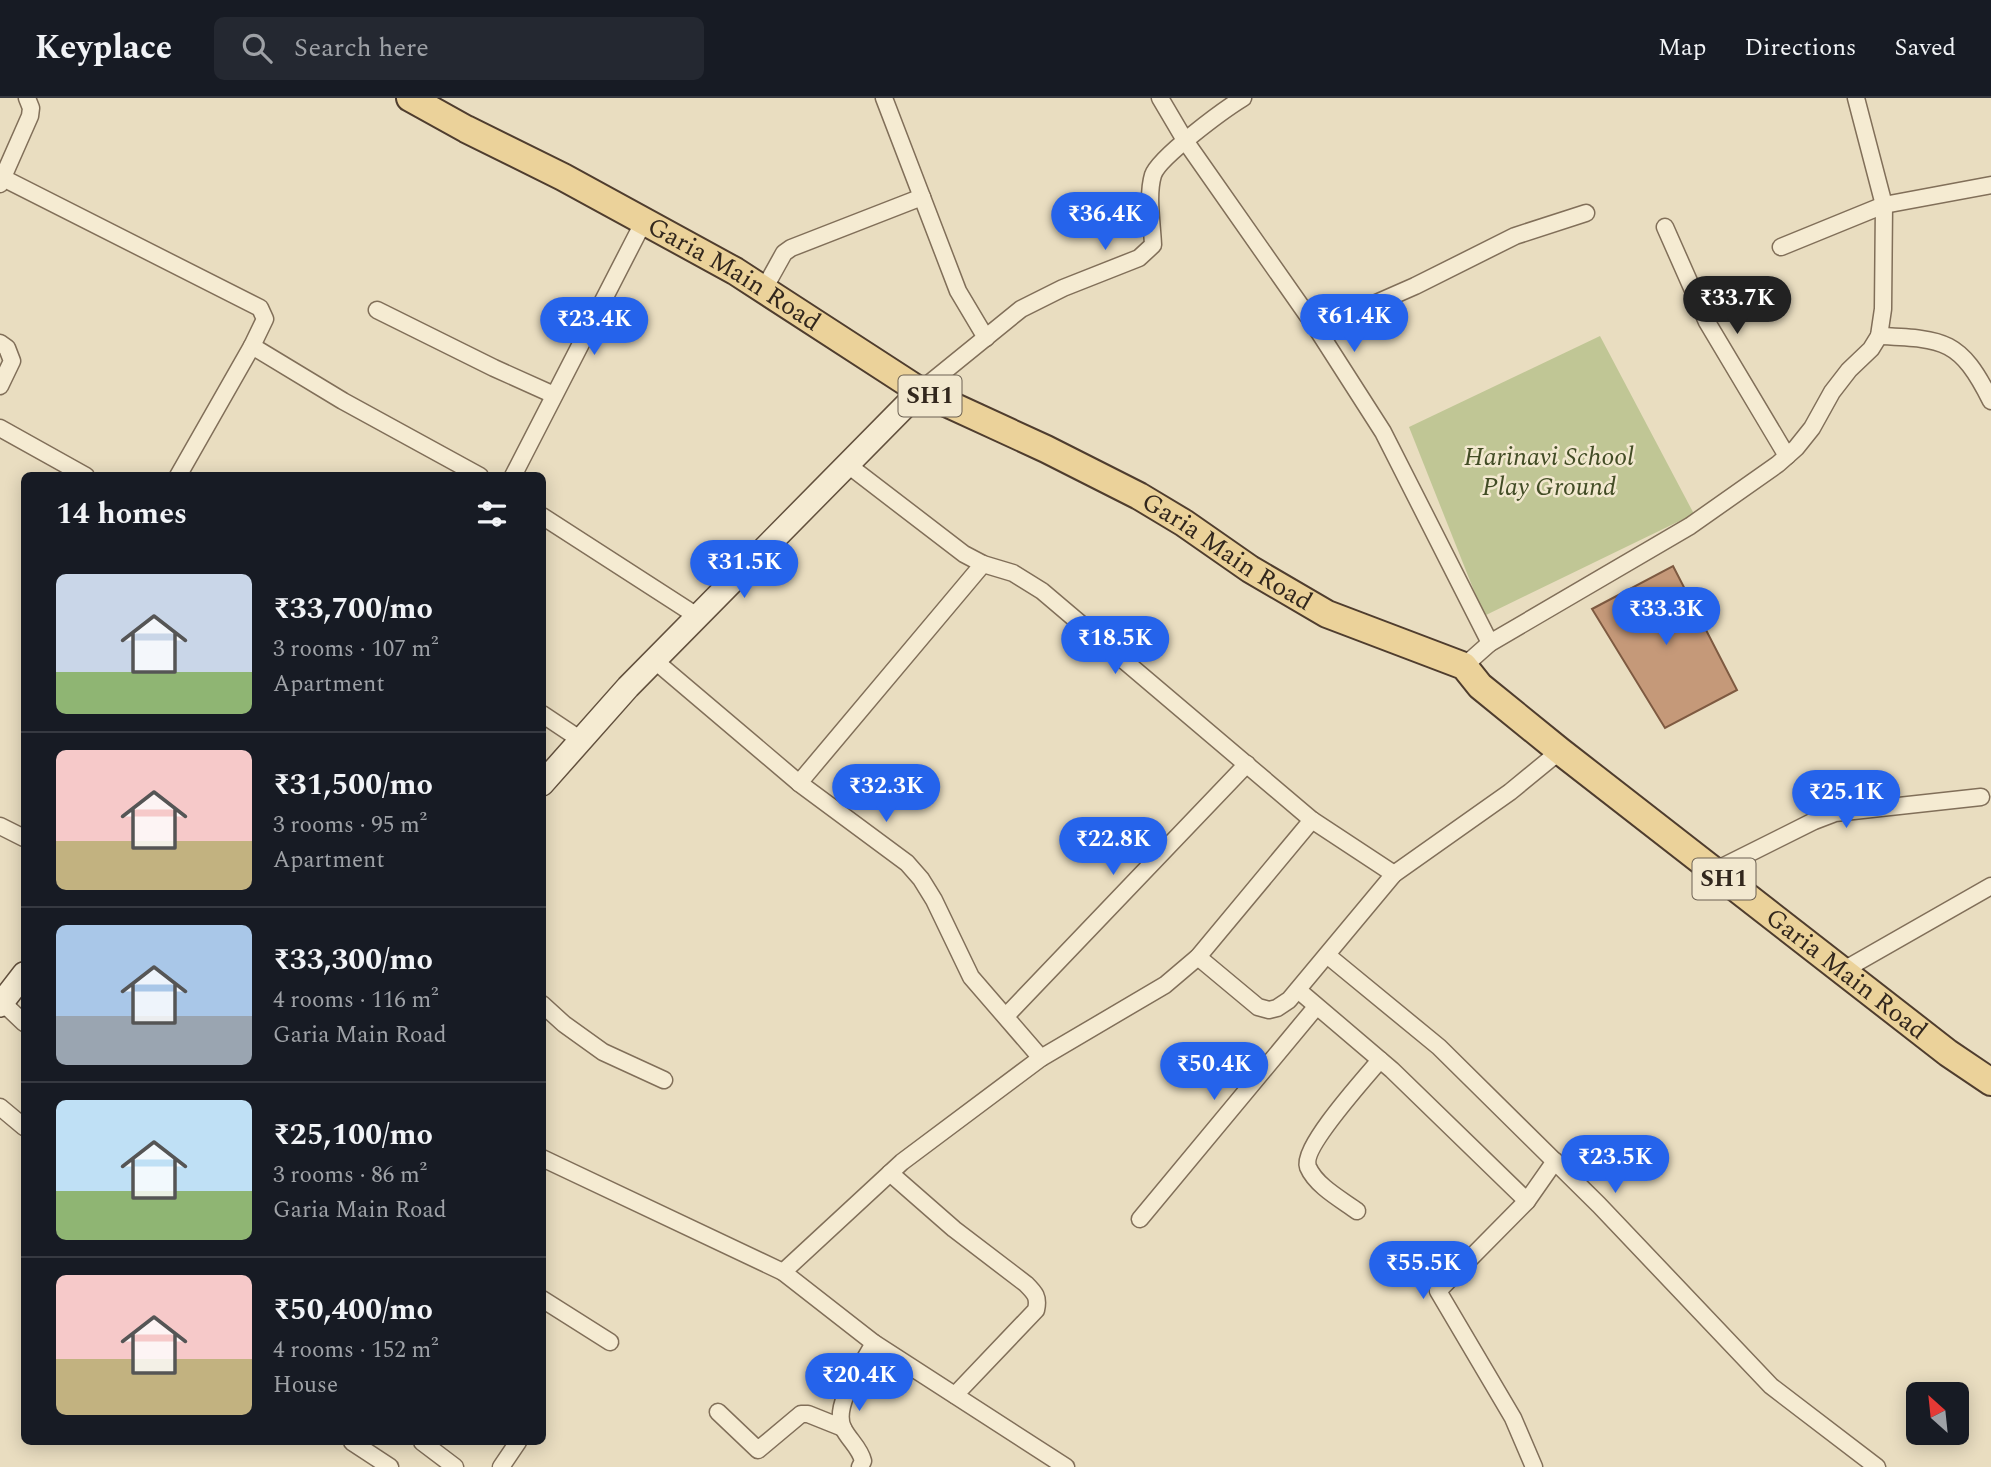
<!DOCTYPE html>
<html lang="en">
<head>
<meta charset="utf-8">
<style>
	body { margin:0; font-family:Spectral,serif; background:#242831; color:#f1f3f6; height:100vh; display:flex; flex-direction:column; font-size:26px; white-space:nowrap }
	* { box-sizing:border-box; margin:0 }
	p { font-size:23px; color:#9ea1a6 }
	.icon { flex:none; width:38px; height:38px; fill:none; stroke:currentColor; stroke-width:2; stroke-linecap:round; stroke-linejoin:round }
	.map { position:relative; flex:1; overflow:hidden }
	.drawer { position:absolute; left:21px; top:374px; width:525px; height:973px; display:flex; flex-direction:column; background:#171b24; border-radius:10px; box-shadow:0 4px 18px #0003 }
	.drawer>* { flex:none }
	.needle { width:46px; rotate:333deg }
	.fabs { position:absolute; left:1906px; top:1284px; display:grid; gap:14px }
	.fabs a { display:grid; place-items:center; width:63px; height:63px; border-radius:10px; background:#171b24; box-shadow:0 4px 18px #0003; font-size:35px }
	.price { position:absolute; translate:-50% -60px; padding:0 16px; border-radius:24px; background:#2563eb; color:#fff; font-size:23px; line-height:46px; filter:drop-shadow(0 2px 4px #0008) }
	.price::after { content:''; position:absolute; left:50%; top:42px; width:21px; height:16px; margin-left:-10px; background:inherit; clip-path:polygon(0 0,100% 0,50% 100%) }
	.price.current { background:#222; color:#fff }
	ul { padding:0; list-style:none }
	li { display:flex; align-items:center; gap:21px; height:175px; padding:0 35px }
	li+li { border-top:2px solid #363941 }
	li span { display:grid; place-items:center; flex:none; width:196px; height:140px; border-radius:10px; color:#555 }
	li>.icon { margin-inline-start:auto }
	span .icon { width:84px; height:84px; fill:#fffc; stroke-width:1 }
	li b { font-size:30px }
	h2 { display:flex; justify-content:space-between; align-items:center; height:84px; padding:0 35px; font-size:30px }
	header { display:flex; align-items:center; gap:42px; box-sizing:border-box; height:98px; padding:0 35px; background:#171b24; border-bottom:2px solid #363941 }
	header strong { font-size:33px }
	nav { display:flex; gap:38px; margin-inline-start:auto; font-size:24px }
	.search { width:490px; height:63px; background:#242831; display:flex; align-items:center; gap:18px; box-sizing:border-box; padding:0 24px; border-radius:10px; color:#9ea1a6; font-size:26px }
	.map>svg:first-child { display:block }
</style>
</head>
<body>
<header>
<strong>Keyplace</strong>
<div class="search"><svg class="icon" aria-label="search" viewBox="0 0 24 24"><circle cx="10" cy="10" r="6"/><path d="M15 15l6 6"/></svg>Search here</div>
<nav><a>Map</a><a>Directions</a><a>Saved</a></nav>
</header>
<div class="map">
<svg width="1991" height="1369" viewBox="0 0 1991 1369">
	<rect width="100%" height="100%" fill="#e9ddc0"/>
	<polygon fill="#c0c695" points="1600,238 1694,416 1484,518 1409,329"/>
	<polygon fill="#c59979" stroke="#7e5a41" stroke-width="2" points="1673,468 1737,592 1665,630 1592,511"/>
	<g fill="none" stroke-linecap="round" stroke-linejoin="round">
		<defs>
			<g id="minor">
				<polyline points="884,0 958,193 986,240"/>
				<polyline points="1160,0 1186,44 1317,231 1383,334 1490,545"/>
				<polyline points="3,80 260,210 265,221 252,248"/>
				<polyline points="0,86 30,18 31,10 27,0"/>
				<polyline points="1665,129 1707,224 1787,358"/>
				<polyline points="1781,149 1884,107 1991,87"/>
				<polyline points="764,191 784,155 791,150 922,99"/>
				<polyline points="377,212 494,270 554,297"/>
				<polyline points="1317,231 1415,188 1515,138 1586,115"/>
				<path d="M1879,238c65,3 81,3 112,65"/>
				<polyline points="0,245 7,250 12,263 0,288"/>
				<path d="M920,293l101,-82 42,-21 76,-30 14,-13c-1,-22 -6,-50 0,-70 6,-18 72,-66 90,-77"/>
				<polyline points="0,330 86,378"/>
				<polyline points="848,367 964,456 983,466 1013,475 1042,493 1312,722 1394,776"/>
				<polyline points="178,378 252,248 343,303 480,378"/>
				<polyline points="513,378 643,125"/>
				<polyline points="542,418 697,518"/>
				<polyline points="654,562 799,685 907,765 921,781 934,802 971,879 1041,960"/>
				<polyline points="1464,568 1490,545 1690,428 1778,366 1796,350 1812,330 1832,294 1849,272 1871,251 1879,238 1883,211 1884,107 1856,0"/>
				<polyline points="542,616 581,642"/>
				<polyline points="799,685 983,466"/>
				<polyline points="0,728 24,740"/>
				<polyline points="1714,773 1814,723 1835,715 1981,699"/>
				<polyline points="1327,857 1439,949 1599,1107 1771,1288 1877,1369"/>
				<polyline points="1198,859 1258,909 1269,912 1277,910 1289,902 1394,776 1510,694 1560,653"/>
				<polyline points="1842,873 1991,788"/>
				<polyline points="1298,892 1392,972 1527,1103"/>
				<polyline points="2,904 24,925"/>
				<polyline points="542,906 564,926 603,954 664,982"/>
				<polyline points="1006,918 1247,666"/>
				<polyline points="0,1009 24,1029"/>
				<polyline points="542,1060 783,1174 874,1245 1066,1369"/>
				<path d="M890,1075l64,56 72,55c9,9 13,13 10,26l-81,85"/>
				<path d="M1357,1113c-15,-11 -41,-25 -49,-44 -7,-19 57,-89 72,-107"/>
				<polyline points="1140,1121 1316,909"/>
				<polyline points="783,1174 902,1064 1041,960 1165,887 1198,859 1312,722"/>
				<polyline points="542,1201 610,1244"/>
				<polyline points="718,1314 758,1352 801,1316 808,1316 843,1330"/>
				<polyline points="352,1344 390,1369"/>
				<polyline points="422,1344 455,1369"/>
				<polyline points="501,1369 518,1344"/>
				<path d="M860,1369l3,-6c-3,-13 -14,-21 -20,-33 -11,-23 20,-64 31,-85"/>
				<polyline points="1534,1369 1513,1320 1438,1193 1527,1103 1555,1063"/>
			</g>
			<g id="secondary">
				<polyline points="542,686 628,589 920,293"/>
				<polyline points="0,907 24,876"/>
			</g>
			<g id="primary">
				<path id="s1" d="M410,0l56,31 97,48 172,94 185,120 126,58 93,47 45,27 66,46 77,45 137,52 16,20 80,65 388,302 43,29"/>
			</g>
		</defs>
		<use href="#minor" stroke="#816f59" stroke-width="19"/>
		<use href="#secondary" stroke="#62503d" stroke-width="26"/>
		<use href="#primary" stroke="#4f3d2e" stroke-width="30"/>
		<use href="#minor" stroke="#f5ebd2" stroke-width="16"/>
		<use href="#secondary" stroke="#f5ebd2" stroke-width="23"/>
		<use href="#primary" stroke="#ebd29a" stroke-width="26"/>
	</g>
	<g text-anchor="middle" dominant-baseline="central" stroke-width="5" stroke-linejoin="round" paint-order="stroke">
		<g fill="#f2e8cf" stroke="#6c6152" stroke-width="2">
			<rect x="898.5" y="277.5" width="63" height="41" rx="5"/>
			<rect x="1692.5" y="760.5" width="63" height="41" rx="5"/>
		</g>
		<g font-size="24" font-weight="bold" fill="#32271d">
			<text x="930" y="298">SH1</text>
			<text x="1724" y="781">SH1</text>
		</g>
		<g font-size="26" fill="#32271d" stroke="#f2e8cf">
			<text stroke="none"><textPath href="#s1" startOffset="369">Garia Main Road</textPath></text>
			<text stroke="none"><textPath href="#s1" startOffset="936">Garia Main Road</textPath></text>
			<text stroke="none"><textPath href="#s1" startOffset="1692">Garia Main Road</textPath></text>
		</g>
		<g font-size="26" font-style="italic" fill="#424c25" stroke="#f2e8cf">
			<text x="1549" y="359">Harinavi School<tspan x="1549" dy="30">Play Ground</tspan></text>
		</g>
	</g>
</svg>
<div class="fabs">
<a><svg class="needle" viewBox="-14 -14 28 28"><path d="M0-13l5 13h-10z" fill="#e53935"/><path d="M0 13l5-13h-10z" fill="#9ea1a6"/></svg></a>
</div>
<b class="price" style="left:1105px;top:154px">₹36.4K</b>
<b class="price current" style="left:1737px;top:238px">₹33.7K</b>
<b class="price" style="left:1354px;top:256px">₹61.4K</b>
<b class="price" style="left:594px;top:259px">₹23.4K</b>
<b class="price" style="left:744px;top:502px">₹31.5K</b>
<b class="price" style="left:1666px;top:549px">₹33.3K</b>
<b class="price" style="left:1115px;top:578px">₹18.5K</b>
<b class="price" style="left:886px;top:726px">₹32.3K</b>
<b class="price" style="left:1846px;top:732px">₹25.1K</b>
<b class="price" style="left:1113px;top:779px">₹22.8K</b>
<b class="price" style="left:1214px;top:1004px">₹50.4K</b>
<b class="price" style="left:1615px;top:1097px">₹23.5K</b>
<b class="price" style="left:1423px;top:1203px">₹55.5K</b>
<b class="price" style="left:859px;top:1315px">₹20.4K</b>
<section class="drawer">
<h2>14 homes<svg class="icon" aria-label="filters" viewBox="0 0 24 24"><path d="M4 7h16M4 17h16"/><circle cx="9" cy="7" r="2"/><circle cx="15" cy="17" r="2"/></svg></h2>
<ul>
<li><span style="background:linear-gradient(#c9d6e8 70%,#8fb573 0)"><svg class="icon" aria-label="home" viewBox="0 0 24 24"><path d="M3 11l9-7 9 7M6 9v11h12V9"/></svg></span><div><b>₹33,700/mo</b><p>3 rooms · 107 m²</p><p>Apartment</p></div></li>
<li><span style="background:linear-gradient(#f6c9c9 65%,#c2b280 0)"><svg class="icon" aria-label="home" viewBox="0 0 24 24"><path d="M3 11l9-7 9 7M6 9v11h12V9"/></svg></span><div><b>₹31,500/mo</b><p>3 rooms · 95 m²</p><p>Apartment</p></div></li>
<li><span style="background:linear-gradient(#a9c7e8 65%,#9aa5b1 0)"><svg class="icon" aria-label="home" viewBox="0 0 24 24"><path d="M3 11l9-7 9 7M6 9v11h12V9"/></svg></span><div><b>₹33,300/mo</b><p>4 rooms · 116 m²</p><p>Garia Main Road</p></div></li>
<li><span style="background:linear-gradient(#bfe0f5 65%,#8fb573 0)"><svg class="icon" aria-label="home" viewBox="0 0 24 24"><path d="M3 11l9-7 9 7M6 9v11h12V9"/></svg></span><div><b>₹25,100/mo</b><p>3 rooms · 86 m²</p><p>Garia Main Road</p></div></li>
<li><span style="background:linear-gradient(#f6c9c9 60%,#c2b280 0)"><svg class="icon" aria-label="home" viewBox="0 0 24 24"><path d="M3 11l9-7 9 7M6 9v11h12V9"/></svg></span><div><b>₹50,400/mo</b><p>4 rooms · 152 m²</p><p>House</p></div></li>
</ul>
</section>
</div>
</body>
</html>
